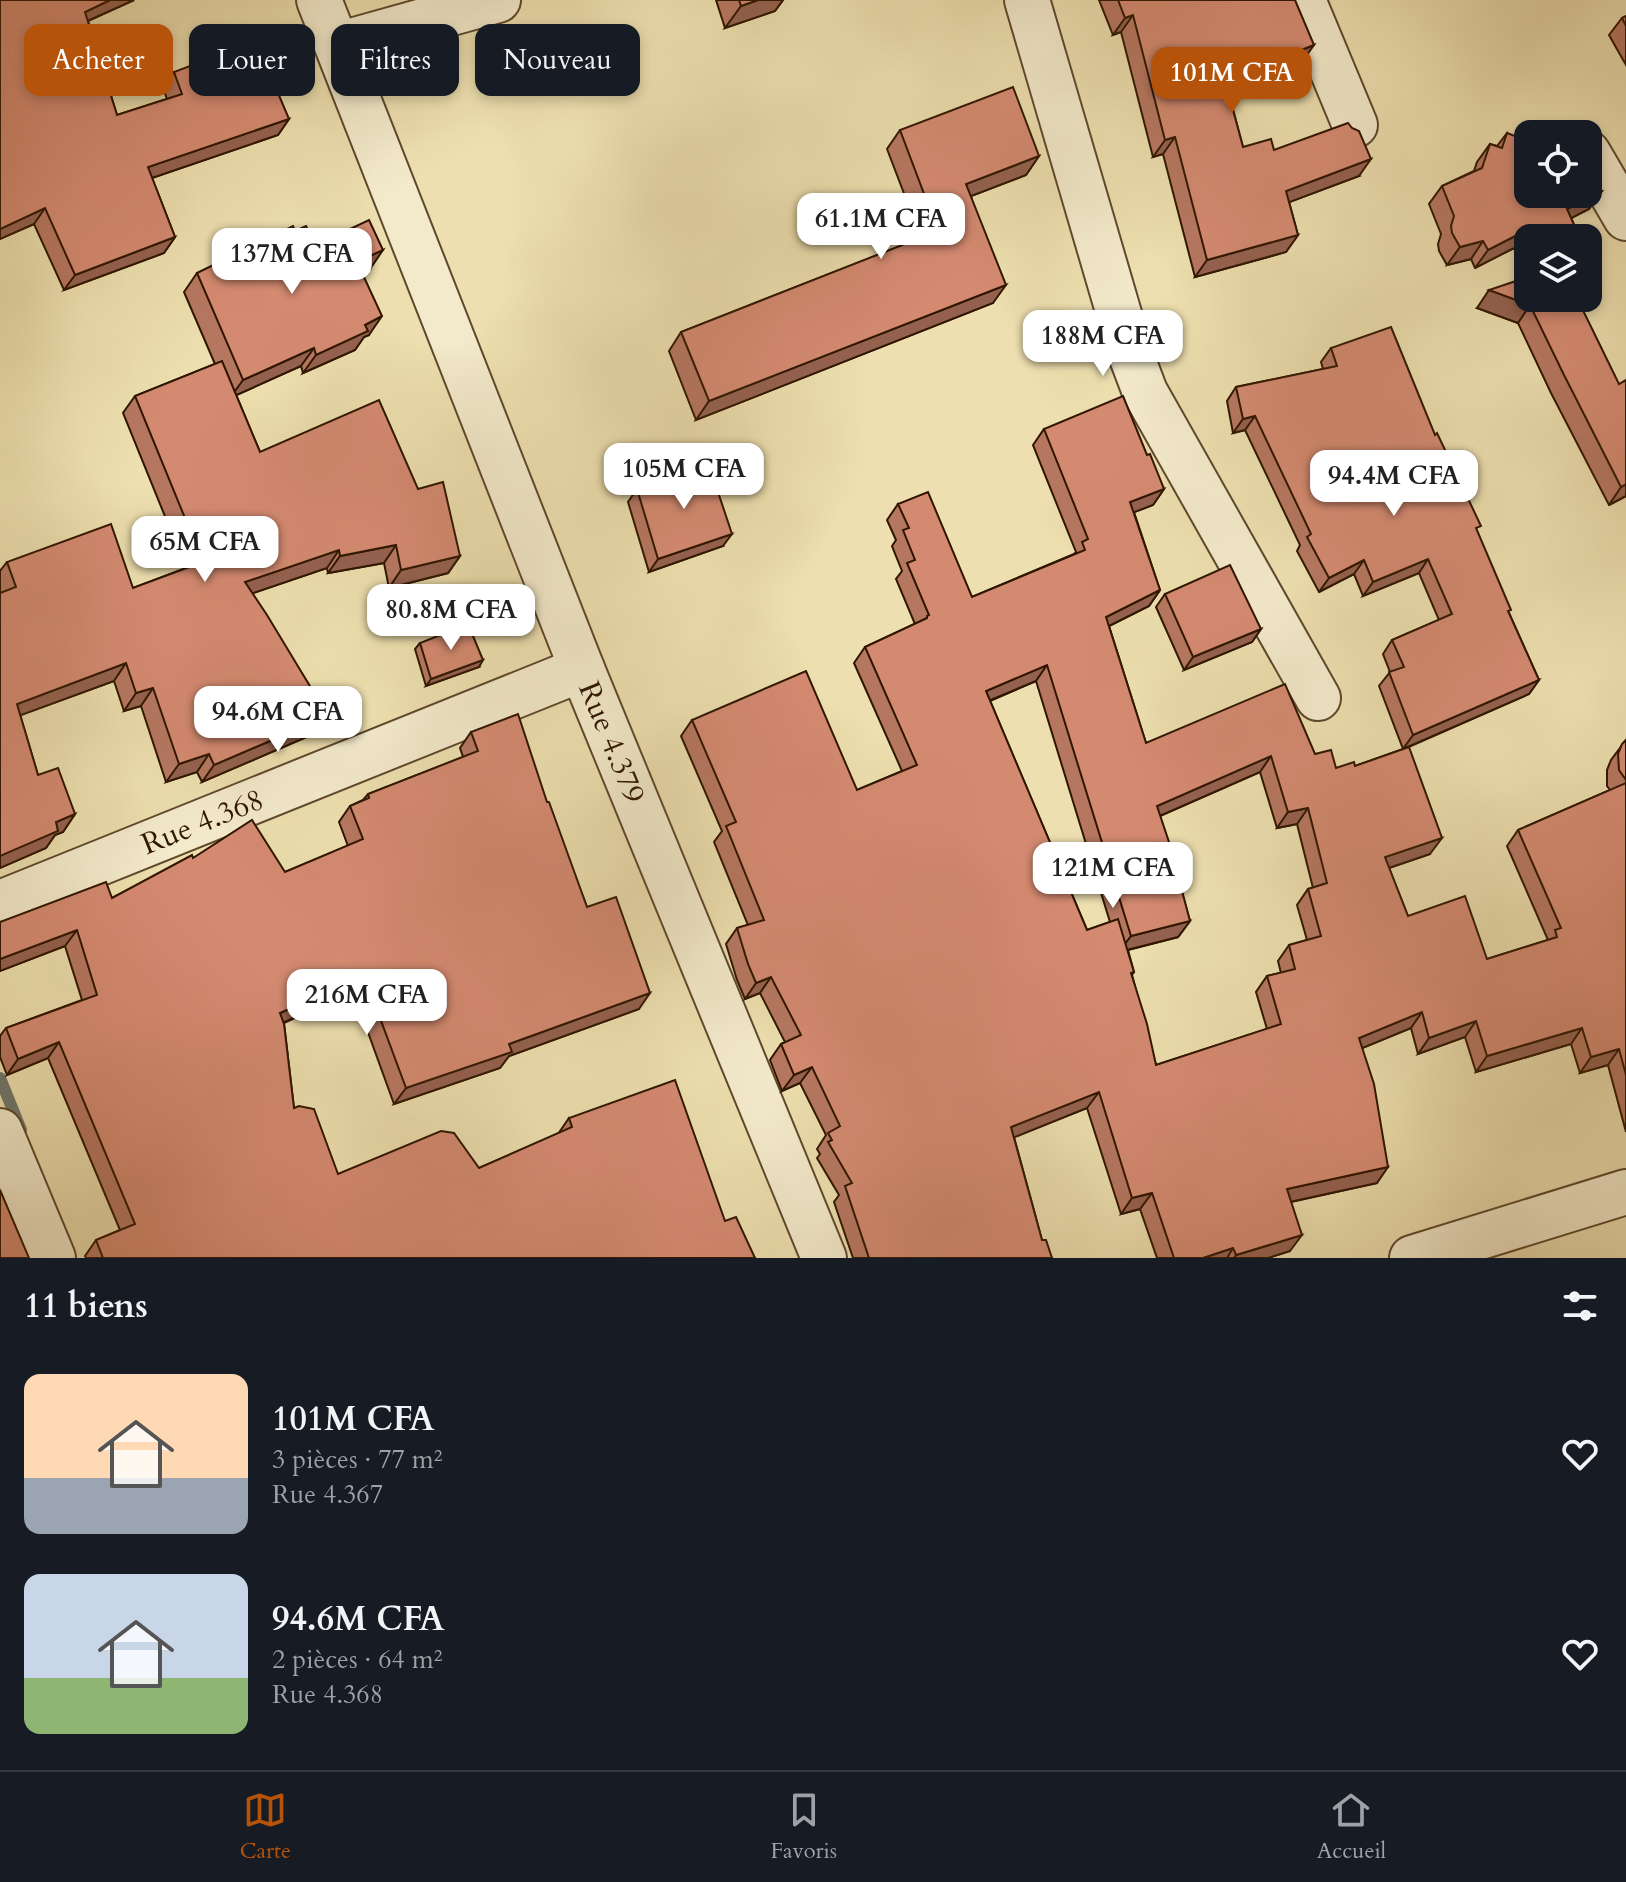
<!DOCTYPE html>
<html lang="fr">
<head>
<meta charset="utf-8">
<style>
	body { margin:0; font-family:Cardo,serif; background:#242831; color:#f1f3f6; height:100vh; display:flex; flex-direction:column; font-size:30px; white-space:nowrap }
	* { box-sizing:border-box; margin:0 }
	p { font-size:26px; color:#9ea1a6 }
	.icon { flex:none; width:44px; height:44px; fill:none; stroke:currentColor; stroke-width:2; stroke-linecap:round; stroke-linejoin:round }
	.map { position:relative; height:1258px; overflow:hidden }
	.drawer { display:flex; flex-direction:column; background:#171b24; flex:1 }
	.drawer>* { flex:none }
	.top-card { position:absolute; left:24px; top:24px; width:800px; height:72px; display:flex; gap:16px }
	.controls { position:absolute; left:1514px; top:120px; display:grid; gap:16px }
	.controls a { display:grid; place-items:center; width:88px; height:88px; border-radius:16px; background:#171b24; box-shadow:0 4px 12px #0003; font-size:40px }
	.price { position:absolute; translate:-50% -68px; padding:0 18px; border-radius:16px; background:#fff; color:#222; font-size:26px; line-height:52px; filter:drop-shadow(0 2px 4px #0008) }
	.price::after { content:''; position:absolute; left:50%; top:48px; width:24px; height:18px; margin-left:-12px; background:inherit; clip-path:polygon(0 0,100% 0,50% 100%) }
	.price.active { background:#b45309; color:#fff }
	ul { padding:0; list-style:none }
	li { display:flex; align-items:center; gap:24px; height:200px; padding:0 24px }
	li span { display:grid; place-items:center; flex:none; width:224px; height:160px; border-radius:16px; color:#555 }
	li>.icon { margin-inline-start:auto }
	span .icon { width:96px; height:96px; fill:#fffc; stroke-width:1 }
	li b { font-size:34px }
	h2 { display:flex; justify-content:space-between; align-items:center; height:96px; padding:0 24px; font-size:34px }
	.chip { padding:0 28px; border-radius:16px; background:#171b24; box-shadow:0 4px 12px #0003; font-size:28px; line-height:72px }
	.chip.active { background:#b45309; color:#fff }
	.menu { display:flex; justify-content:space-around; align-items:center; height:112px; border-top:2px solid #363941; background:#171b24; font-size:22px; color:#9ea1a6 }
	.menu a { display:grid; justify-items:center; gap:4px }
	.menu .active { color:#b45309 }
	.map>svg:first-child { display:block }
</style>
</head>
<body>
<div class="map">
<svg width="1626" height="1258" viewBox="0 0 1626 1258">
	<rect width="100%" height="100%" fill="#eddfaf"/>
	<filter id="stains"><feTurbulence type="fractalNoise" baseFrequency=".0025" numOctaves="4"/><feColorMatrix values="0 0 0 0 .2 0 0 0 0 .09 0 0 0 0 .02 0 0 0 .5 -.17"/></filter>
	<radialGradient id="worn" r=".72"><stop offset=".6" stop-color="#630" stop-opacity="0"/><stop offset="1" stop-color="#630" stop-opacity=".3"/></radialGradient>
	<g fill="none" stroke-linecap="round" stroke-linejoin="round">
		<polyline stroke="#71786d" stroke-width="12" points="0,1078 21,1130"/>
		<defs>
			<g id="minor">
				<path id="s1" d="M319,0l263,669 242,589"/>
				<polyline points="1027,0 1131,355 1145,392 1318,698"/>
				<polyline points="1303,0 1355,125"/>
				<polyline points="337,45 498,0"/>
				<polyline points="1588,153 1626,218"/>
				<path id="s2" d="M0,903l582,-234"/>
				<polyline points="0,1131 53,1258"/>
				<polyline points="1412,1258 1626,1192"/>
			</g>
		</defs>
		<use href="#minor" stroke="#5f482c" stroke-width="48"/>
		<use href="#minor" stroke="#f3eacb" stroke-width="44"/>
	</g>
	<g fill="#b67761" stroke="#301600" stroke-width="2" fill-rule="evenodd">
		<polygon points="0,0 134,0 88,21 117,115 167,99 163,88 174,72 289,119 278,135 152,178 175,237 164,253 64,290 34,224 0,239"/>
		<polygon points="716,0 783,0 775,11 725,28"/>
		<polygon points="1099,0 1295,0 1302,62 1228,91 1243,147 1274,150 1359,176 1289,202 1298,235 1286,252 1195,277 1163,154 1153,157 1121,32 1113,35"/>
		<polygon points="1626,16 1626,65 1609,35 1622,18"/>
		<polygon points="900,130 1039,156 1026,175 971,196 993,303 696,420 669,351 681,332 921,238 887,149"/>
		<polygon points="1507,133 1528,194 1602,191 1589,209 1571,218 1580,238 1528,238 1528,265 1522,246 1512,249 1475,268 1471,259 1447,265 1439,251 1438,244 1441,234 1429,204 1442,186 1474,171 1477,162 1490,144 1497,146"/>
		<polygon points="295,231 316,245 370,269 362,273 369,335 364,337 355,350 303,373 301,366 236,395 260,452 418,489 460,556 448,573 389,588 384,563 328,573 327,568 252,593 328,716 316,733 202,782 197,772 166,782 141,706 124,711 114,681 20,715 38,775 75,814 63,832 55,835 46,848 0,868 0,571 7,562 133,588 186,568 123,413 135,396 215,364 184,292 197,273"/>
		<polygon points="1528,277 1626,496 1609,505 1551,393 1518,323 1477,308"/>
		<path d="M1331,348l104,87 42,96 32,82 30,67 -10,14 -125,55 26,105 -41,14 19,48 79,43 61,-19 -41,-94 11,-16 92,-40 -3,-4v-16l4,-10 15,-20v392l-18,-67 -28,8 -9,-29 -95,28 -11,-35 -47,17 -7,-26 -49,20 15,135 -86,19 -1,49 -22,7h-111l-17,-49 -19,5 -34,-106 -73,29 28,103 10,18h-199l-19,-56 5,-7 -22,-37 3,-4 -3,-5 9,-14 -26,-52 -18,8 -12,-31 11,-16 4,-2 -25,-49 -15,6 -8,-19 -11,-36 11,-16 11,-3 -34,-83 8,-11 -41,-95 11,-16 165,70 45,-19 -48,-108 11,-16 50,-23 -19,-45 6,-8 -10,-25 4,-6 -9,-20 11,-16 74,93 102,-43 2,-2 -43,-107 11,-16 103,26 17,34 -11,16 -19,7 26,78 -11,16 -40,20 37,117 169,11 21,14 19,-2 48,-17 -24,-63 11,-14 -7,-18 9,-14 47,-20 -20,-47 -56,23 -9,-22 -35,18 -22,-41 3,-6 -55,-115 -12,3 -6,-32 9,-14 87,-18 -2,-7zM1036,681l74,241 -23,8 -97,-229zM1260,772l17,56 20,-4 16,64 -5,1 -11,16 10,35 -18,5 -11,16 3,12 -14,3 -11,16 11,37 -111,36 -24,-90 2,-3 -6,-22 50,-13 12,-16 -30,-105z"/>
		<polygon points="637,489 723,546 649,572 628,502"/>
		<polygon points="1165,594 1261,629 1252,642 1184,670 1156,607"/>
		<polygon points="420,643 479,667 426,686 415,649"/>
		<polygon points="471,732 547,802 587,907 639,1009 509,1056 500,1068 394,1104 353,991 284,1023 294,1108 338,1174 479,1168 558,1134 569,1118 725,1221 755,1258 86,1258 85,1256 96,1240 120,1230 48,1058 7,1075 0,1057 0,1036 6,1028 82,1000 65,946 0,971 0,922 112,898 193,858 285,872 348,846 339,822 350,806 363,800 368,794 463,757 460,748"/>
	</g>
	<g fill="#94614f" stroke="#301600" stroke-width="2">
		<polygon points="110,0 134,0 74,27 85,12"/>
		<polygon points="758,0 783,0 775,11 725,28 741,6"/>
		<polygon points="1133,15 1121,32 1113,35 1125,18"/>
		<polygon points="1314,45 1302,62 1213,97 1225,80"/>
		<polygon points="289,119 278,135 137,183 148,167"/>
		<polygon points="1175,137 1163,154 1153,157 1165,140"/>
		<polygon points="1039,156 1026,175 953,203 966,184"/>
		<polygon points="1371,159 1359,176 1274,208 1286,191"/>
		<polygon points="1602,191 1589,209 1554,227 1567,209"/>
		<polygon points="45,208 34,224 0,239 0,229"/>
		<polygon points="1535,228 1522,246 1512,249 1475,268 1488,250 1525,231"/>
		<polygon points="1298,235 1286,252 1195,277 1207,260"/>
		<polygon points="175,237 164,253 64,290 75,275"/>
		<polygon points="1483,241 1471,259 1447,265 1460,247"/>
		<polygon points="383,250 370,269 344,281 357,262"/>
		<polygon points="1006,285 993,303 696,420 709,401"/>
		<polygon points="1489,290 1530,305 1518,323 1477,308"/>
		<polygon points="382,316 369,335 364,337 355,350 303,373 316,355 365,325"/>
		<polygon points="314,348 301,366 230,398 243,380"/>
		<polygon points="1255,416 1245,430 1233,433 1243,419"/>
		<polygon points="1626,484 1626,496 1609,505 1621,487"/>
		<polygon points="1164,489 1153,505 1119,518 1130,502"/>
		<polygon points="732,534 723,546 649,572 658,559"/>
		<polygon points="396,545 384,563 328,573 340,556"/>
		<polygon points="339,550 327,568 233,600 245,582"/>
		<polygon points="460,556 448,573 389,588 401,570"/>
		<polygon points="1428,559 1419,573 1363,596 1373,582"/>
		<polygon points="1364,560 1354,574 1319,592 1329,578"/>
		<polygon points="1160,590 1149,606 1095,633 1106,617"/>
		<polygon points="1261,629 1252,642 1184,670 1193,657"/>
		<polygon points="483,660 479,667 426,686 431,679"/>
		<polygon points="126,663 114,681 5,721 17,704"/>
		<polygon points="1047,665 1036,681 974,707 986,691"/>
		<polygon points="1539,680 1529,694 1403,749 1413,735"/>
		<polygon points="153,688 141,706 124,711 136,693"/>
		<polygon points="328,716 316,733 202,782 214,765"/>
		<polygon points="209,754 197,772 166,782 179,764"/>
		<polygon points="1271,756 1260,772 1146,822 1157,806"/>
		<polygon points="1308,808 1297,824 1277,828 1288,812"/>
		<polygon points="75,814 63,832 55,835 46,848 0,868 0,856 56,822"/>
		<polygon points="1442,838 1430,854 1374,873 1385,857"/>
		<polygon points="1190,921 1178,937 1119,952 1131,936"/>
		<polygon points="77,930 65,946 0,971 0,959"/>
		<polygon points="364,975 353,991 269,1029 280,1013"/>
		<polygon points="771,977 760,993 745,999 756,983"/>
		<polygon points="650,993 639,1009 509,1056 500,1068 394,1104 406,1088 509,1044"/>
		<polygon points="1422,1012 1411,1028 1348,1054 1359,1038"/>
		<polygon points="1476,1021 1465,1037 1418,1054 1429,1038"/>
		<polygon points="1582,1028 1571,1044 1476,1072 1487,1056"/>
		<polygon points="59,1042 48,1058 7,1075 18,1059"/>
		<polygon points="1619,1049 1608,1065 1580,1073 1591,1057"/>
		<polygon points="812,1067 800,1083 782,1091 794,1075"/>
		<polygon points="1099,1092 1087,1108 1000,1143 1011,1127"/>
		<polygon points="1388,1167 1377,1183 1276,1205 1287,1189"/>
		<polygon points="1152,1193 1140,1209 1121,1214 1132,1198"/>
		<polygon points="1302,1235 1290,1251 1268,1258 1234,1258 1236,1255"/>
		<polygon points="1233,1248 1227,1258 1203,1258"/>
	</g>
	<g fill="#d48a71" stroke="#301600" stroke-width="2" fill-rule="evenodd">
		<polygon points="0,0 110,0 85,12 117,115 182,94 174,72 256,41 289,119 148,167 175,237 75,275 45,208 0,229"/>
		<polygon points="739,0 758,0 741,6"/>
		<polygon points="1118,0 1295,0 1314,45 1225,80 1243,147 1271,139 1274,150 1348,123 1352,128 1359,131 1371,159 1286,191 1298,235 1207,260 1175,137 1165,140 1133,15 1125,18"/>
		<polygon points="1626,16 1626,26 1622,18"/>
		<polygon points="1013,87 1039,156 966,184 1006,285 709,401 681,332 938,231 900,130"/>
		<polygon points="1507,133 1528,141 1528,194 1588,194 1588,168 1602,191 1567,209 1580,238 1538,238 1535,228 1525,231 1488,250 1483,241 1460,247 1452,233 1451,226 1454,216 1442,186 1482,168 1490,144 1502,148"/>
		<polygon points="369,220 383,250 357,262 382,316 365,325 368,331 316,355 314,348 243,380 197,273 293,226 295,231 306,226 316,245"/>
		<polygon points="1588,255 1593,266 1588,268"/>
		<polygon points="1528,277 1528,298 1577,298 1619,384 1626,380 1626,484 1621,487 1564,375 1530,305 1489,290"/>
		<polygon points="1391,327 1435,435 1437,433 1481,526 1476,528 1511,610 1508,611 1539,680 1413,735 1389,672 1404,667 1392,640 1452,614 1428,559 1373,582 1364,560 1329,578 1307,537 1311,534 1255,416 1243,419 1236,387 1337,366 1331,348"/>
		<polygon points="222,361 260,452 379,400 418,489 443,482 460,556 401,570 396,545 340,556 339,550 245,582 267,615 328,716 214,765 209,754 179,764 153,688 136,693 126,663 17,704 38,775 58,768 75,814 56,822 58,831 0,856 0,593 16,587 7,562 111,524 133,588 203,562 135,396"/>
		<path d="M1123,396l24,59 3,-1 14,35 -34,13 30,88 -54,27 40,126 139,-59 30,70 16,-4 5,18 18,-6 1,4 54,-19 33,91 -57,19 23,59 57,-20 22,63 70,-22 -2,-7 6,-2 -43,-98 108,-47v292l-7,-26 -28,8 -9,-29 -95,28 -11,-35 -47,17 -7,-26 -63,26 15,46 14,83 -101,22 15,46 -66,20 -3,-7 -30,10h-29l-22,-65 -20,5 -33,-106 -88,35 31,113h4l6,18h-183l-24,-72 7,-3 -24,-41 4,-2 -4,-7 12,-7 -28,-59 -18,8 -13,-31 20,-9 -30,-58 -15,6 -8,-19 -11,-36 27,-8 -38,-94 10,-4 -44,-102 114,-49 51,119 60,-25 -52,-118 62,-29v-2l2,-1 -22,-52 8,-3 -12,-30 6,-2 -11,-24 30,-12 44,105 113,-47 -3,-8 6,-3 -44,-110zM1047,665l84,271 59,-15 -21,-79 -12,-36 114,-50 17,56 20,-4 19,75 -19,6 13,47 -32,9 6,24 -28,7 14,48 -125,41 -9,-41 -16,-51 3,-1 -16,-53 -31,11 -101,-239z"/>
		<polygon points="708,462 732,534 658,559 637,489"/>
		<polygon points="1230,565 1261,629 1193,657 1165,594"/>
		<polygon points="468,624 483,660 431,679 420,643"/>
		<polygon points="518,714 547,802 549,802 587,907 616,897 650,993 509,1044 512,1052 406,1088 364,975 280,1013 284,1024 294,1108 299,1106 314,1109 338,1174 441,1131 454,1133 479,1168 572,1127 569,1118 675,1080 725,1221 736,1217 755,1258 103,1258 96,1240 135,1224 59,1042 18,1059 6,1028 97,995 77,930 0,959 0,922 106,882 112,898 192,855 193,858 252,820 285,872 363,839 350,806 369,798 368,794 478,751 471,732"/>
		<polygon points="1626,740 1626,780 1619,770 1618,754 1622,744"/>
		<polygon points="0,1190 29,1258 0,1258"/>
	</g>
	<g text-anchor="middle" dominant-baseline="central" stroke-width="7" stroke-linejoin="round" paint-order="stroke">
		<g font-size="30" fill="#301600" stroke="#f3eacb">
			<text stroke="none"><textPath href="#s1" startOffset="798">Rue 4.379</textPath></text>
			<text stroke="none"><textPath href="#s2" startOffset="218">Rue 4.368</textPath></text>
		</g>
	</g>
	<rect width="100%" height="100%" filter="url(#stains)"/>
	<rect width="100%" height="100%" fill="url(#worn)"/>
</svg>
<div class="controls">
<a><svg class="icon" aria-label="locate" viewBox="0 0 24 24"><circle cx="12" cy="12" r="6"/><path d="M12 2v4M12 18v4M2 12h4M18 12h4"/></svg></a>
<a><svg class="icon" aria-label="layers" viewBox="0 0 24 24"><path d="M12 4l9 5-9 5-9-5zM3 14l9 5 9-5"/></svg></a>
</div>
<b class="price active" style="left:1232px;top:115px">101M CFA</b>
<b class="price" style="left:881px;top:261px">61.1M CFA</b>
<b class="price" style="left:292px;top:296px">137M CFA</b>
<b class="price" style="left:1103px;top:378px">188M CFA</b>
<b class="price" style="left:684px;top:511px">105M CFA</b>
<b class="price" style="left:1394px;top:518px">94.4M CFA</b>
<b class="price" style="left:205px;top:584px">65M CFA</b>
<b class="price" style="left:451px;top:652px">80.8M CFA</b>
<b class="price" style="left:278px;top:754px">94.6M CFA</b>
<b class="price" style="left:1113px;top:910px">121M CFA</b>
<b class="price" style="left:367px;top:1037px">216M CFA</b>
<div class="top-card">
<a class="chip active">Acheter</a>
<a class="chip">Louer</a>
<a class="chip">Filtres</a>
<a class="chip">Nouveau</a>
</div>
</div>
<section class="drawer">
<h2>11 biens<svg class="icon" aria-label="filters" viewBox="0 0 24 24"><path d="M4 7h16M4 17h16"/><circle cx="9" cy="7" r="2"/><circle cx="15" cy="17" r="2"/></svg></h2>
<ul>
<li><span style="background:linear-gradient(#ffd9b3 65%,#9aa5b1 0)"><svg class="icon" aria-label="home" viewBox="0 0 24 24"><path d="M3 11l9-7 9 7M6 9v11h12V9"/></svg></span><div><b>101M CFA</b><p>3 pièces · 77 m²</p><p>Rue 4.367</p></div><svg class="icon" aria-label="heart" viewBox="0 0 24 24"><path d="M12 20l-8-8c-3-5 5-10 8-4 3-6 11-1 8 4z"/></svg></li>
<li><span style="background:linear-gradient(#c9d6e8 65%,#8fb573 0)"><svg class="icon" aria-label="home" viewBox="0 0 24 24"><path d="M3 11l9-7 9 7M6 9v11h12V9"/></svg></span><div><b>94.6M CFA</b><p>2 pièces · 64 m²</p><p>Rue 4.368</p></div><svg class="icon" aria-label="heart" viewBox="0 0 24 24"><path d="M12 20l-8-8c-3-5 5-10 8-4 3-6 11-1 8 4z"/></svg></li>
</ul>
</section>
<nav class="menu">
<a class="active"><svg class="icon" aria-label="map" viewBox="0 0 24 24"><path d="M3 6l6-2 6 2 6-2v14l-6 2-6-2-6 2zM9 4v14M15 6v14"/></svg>Carte</a>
<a><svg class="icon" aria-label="saved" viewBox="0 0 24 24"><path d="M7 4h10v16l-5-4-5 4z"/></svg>Favoris</a>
<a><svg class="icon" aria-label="home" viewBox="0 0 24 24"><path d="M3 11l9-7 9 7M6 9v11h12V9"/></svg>Accueil</a>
</nav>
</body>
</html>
